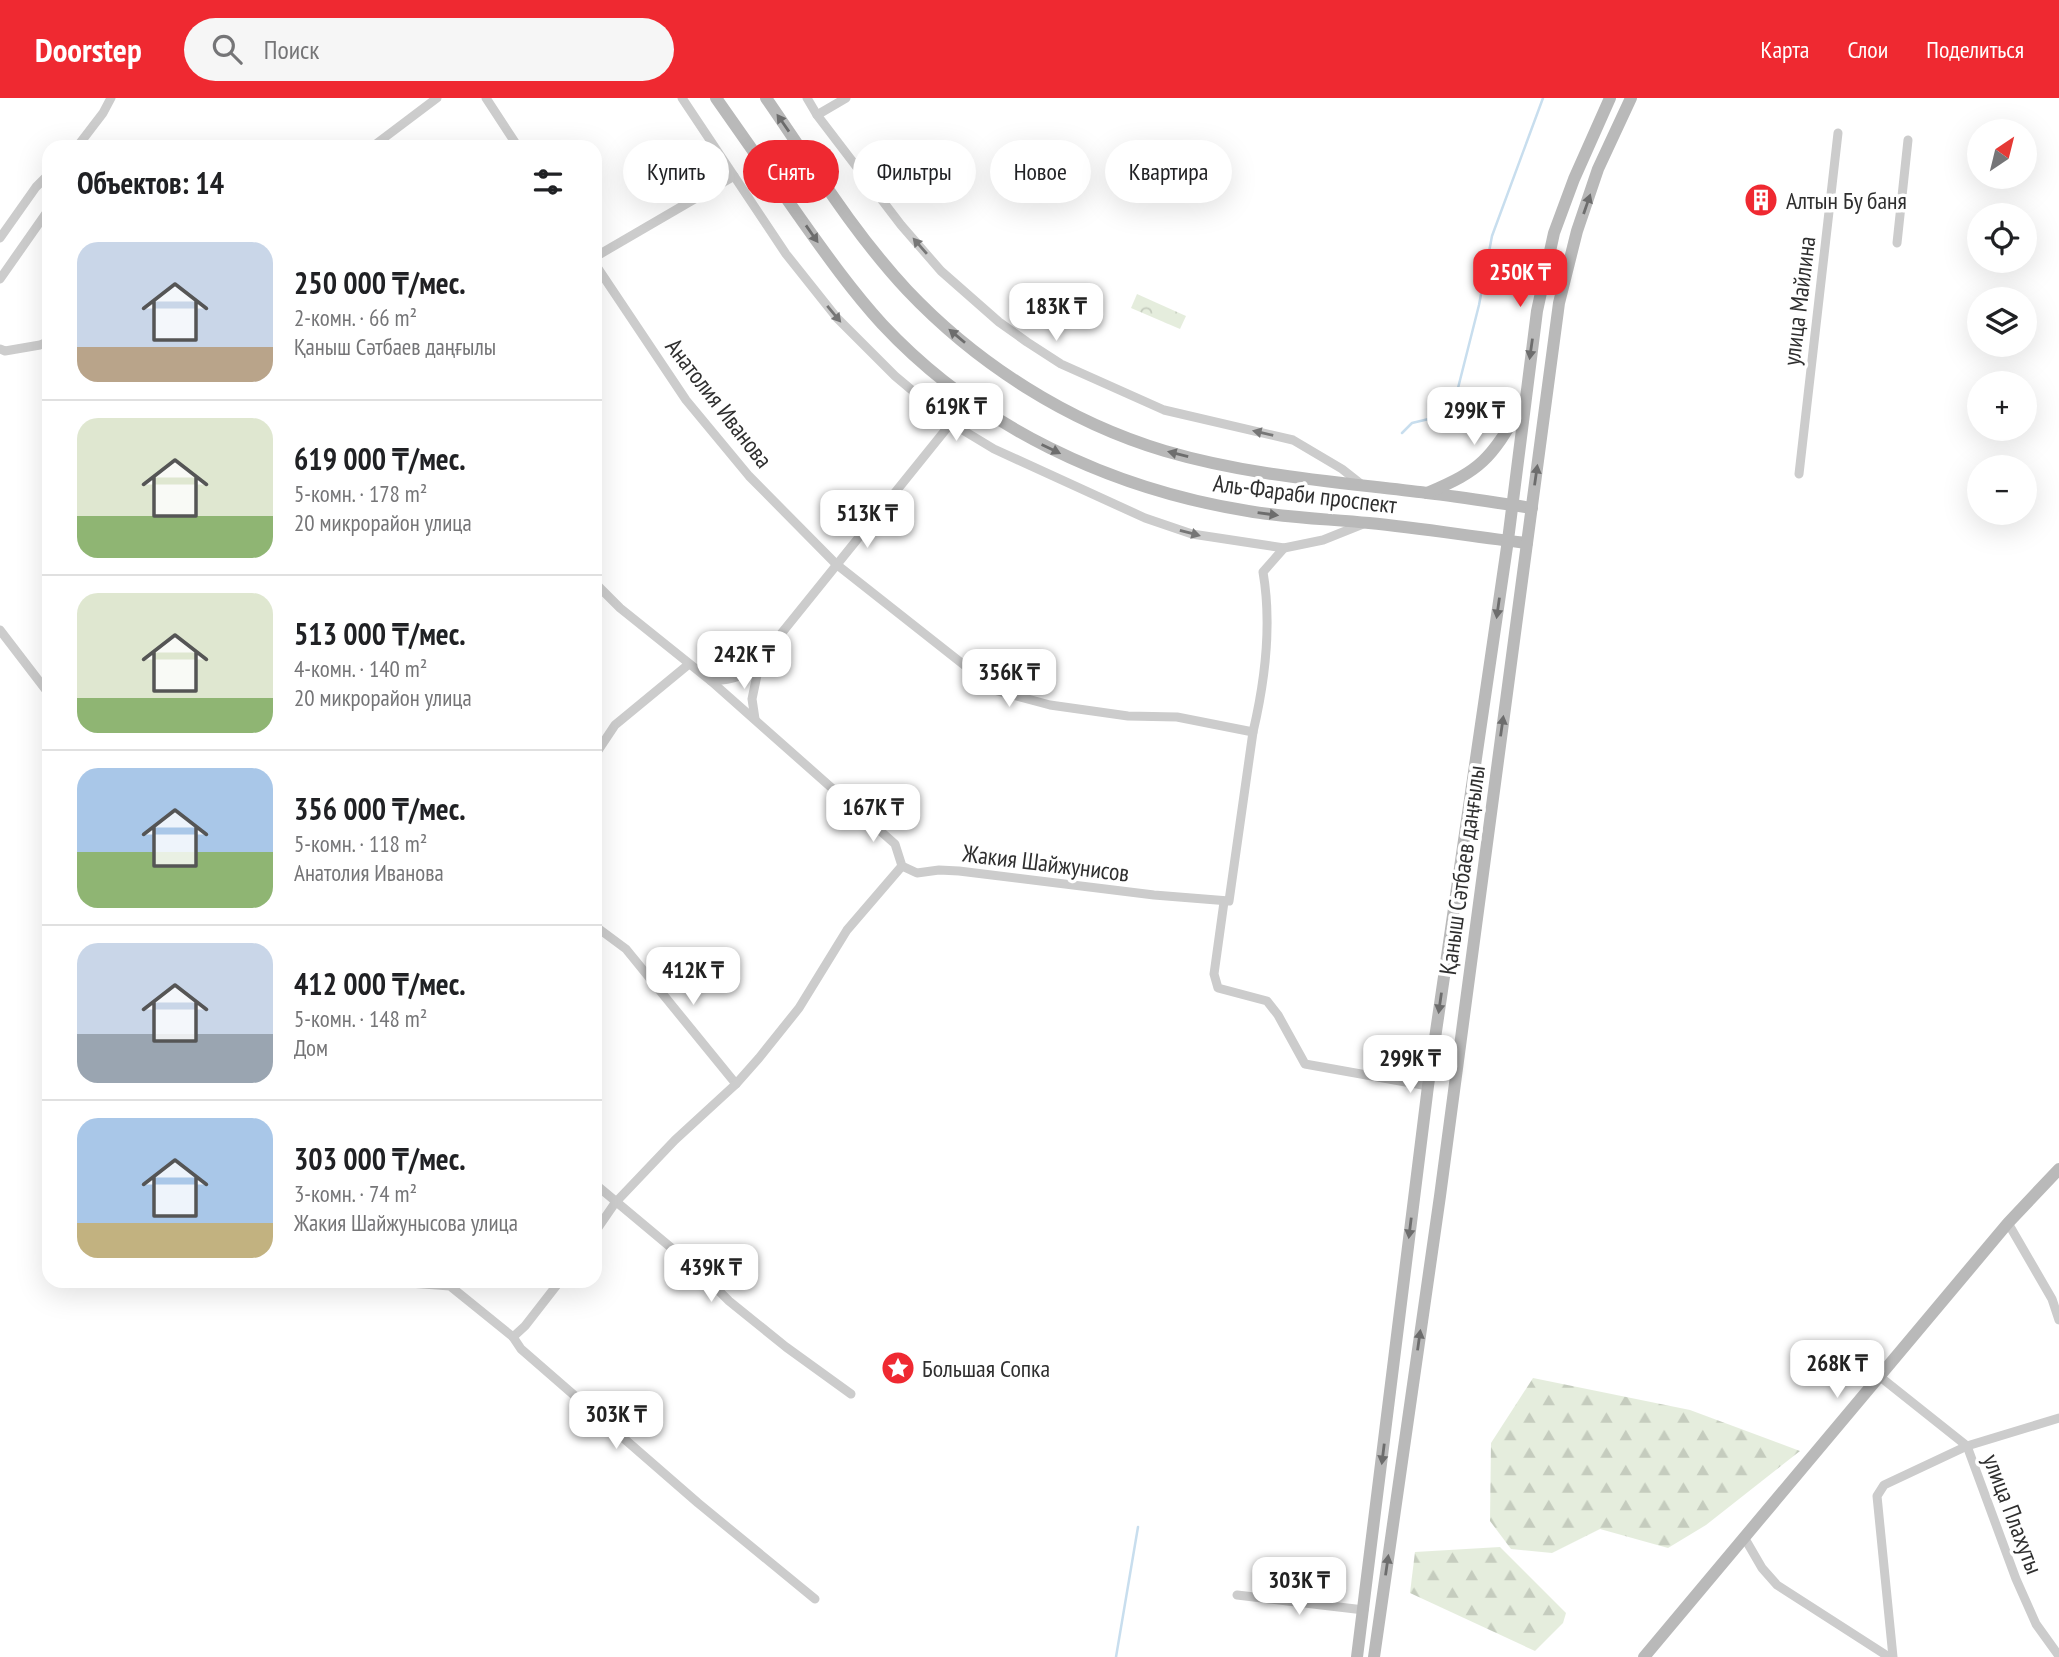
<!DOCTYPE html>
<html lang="ru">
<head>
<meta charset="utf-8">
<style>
	body { margin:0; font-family:"PT Sans Narrow",sans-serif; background:#f6f6f6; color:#202124; height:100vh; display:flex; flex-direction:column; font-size:26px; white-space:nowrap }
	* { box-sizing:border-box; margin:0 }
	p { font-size:23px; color:#757577 }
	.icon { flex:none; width:38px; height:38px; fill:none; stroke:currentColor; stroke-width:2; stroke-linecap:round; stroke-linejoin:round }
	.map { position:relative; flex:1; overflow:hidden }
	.details { position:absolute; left:42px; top:42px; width:560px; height:1148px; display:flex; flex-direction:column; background:#fff; border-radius:21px; box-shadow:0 7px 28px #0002 }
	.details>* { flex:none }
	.top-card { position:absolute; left:623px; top:42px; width:665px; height:63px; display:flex; gap:14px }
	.needle { width:46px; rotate:35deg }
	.controls { position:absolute; left:1967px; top:21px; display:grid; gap:14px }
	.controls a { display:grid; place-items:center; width:70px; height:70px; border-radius:50%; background:#fff; box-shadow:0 7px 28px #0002; font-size:35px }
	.price { position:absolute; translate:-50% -60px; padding:0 16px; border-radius:14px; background:#fff; color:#222; font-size:23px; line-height:46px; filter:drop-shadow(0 2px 4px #0008) }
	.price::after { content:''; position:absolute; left:50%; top:42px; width:21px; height:16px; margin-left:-10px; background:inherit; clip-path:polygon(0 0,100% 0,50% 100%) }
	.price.active { background:#ef2931; color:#fff }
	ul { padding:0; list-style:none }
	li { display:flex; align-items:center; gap:21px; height:175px; padding:0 35px }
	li+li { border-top:2px solid #e0e0e0 }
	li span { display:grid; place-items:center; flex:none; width:196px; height:140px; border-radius:21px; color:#555 }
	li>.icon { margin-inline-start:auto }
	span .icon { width:84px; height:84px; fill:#fffc; stroke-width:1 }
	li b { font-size:30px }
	h2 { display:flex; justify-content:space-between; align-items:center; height:84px; padding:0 35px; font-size:30px }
	.chip { padding:0 24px; border-radius:32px; background:#fff; box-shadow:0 7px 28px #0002; font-size:24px; line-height:63px }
	.chip.active { background:#ef2931; color:#fff }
	header { display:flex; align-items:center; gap:42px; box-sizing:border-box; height:98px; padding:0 35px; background:#ef2931; color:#fff }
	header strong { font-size:33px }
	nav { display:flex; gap:38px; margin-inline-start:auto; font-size:24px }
	.search { width:490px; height:63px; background:#f6f6f6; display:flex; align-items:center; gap:18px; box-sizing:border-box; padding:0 24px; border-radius:38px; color:#757577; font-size:26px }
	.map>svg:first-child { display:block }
</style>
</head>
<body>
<header>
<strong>Doorstep</strong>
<div class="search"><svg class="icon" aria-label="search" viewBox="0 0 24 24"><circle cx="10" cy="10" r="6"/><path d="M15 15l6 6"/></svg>Поиск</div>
<nav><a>Карта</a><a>Слои</a><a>Поделиться</a></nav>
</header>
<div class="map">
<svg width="2059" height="1559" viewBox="0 0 2059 1559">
	<defs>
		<pattern id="forest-firs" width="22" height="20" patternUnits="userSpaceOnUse" patternTransform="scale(1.75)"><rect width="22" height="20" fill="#e5eddd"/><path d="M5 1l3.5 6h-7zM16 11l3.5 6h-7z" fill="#c5ccbe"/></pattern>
		<pattern id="park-crowns" width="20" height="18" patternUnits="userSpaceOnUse" patternTransform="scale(1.75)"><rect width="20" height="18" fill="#e5eddd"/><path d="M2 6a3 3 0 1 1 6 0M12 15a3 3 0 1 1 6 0" fill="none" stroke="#c5ccbe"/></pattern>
	</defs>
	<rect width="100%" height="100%" fill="#fff"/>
	<g fill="url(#forest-firs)">
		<polygon points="1533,1280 1690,1312 1800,1353 1706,1427 1668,1450 1600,1431 1552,1455 1511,1451 1490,1423 1491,1345"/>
		<polygon points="1500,1449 1566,1515 1563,1525 1535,1553 1410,1495 1415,1454"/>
	</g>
	<polygon fill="url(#park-crowns)" points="1137,196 1186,218 1180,231 1131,210"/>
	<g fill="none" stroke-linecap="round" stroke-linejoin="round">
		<g stroke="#c8deee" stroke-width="2.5">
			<polyline points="1402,335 1412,325 1437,319 1446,312 1457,294 1479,207 1492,138 1543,0"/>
			<polyline points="1116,1559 1138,1429"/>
		</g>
		<g stroke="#ccc" stroke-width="9">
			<polyline points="486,0 518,49"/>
			<polyline points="682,0 786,156 837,220 895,278 951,325 994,351 1145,420 1192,436 1284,450 1323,442 1363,426"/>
			<polyline points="807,0 817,17 901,127 941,173 999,224 1027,244 1061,266 1164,312 1293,342 1342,371 1361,386"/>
			<polyline points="817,17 846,0"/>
			<polyline points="77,49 103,15 111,0"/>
			<polyline points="372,49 437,0"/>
			<polyline points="0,140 36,89 49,76"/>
			<polyline points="1897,145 1908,42"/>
			<polyline points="595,159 734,78"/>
			<path d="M595,166l91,136 63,76 87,88 142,112 12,13 60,16 78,11 49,1 76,15c12,-51 19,-108 10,-160l21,-24"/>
			<polyline points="0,181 49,111"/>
			<polyline points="0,251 5,253 40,247 49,243"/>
			<polyline points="1799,376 1838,35"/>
			<polyline points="595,485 620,510 711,583 895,746 902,768 917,775 939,772 959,773 1154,797 1229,803 1253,634"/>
			<polyline points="0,532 49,596"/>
			<path d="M711,583c25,-1 31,-4 49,-21l191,-237"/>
			<polyline points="755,621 752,601 760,563"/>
			<polyline points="595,657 615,627 689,566"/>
			<polyline points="1224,804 1214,876 1218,890 1267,903 1278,917 1305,966 1428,988"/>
			<polyline points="595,828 626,851 736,986"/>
			<polyline points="595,1086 699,1173 729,1203 786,1249 851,1296"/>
			<polyline points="2008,1125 2052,1201 2059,1222"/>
			<polyline points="595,1134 615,1105 675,1042 736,986 759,960 799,910 847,832 902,768"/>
			<polyline points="382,1183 450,1188 513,1239"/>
			<polyline points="560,1183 525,1228 513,1239 521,1251 698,1405 815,1501"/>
			<polyline points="1879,1278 1967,1348 2016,1481 2036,1526 2059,1558"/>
			<polyline points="1744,1439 1762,1470 1777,1487 1889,1559"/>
			<polyline points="1237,1497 1364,1512"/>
			<polyline points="1893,1559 1877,1398 1884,1387 1967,1348 2059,1320"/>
		</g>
		<g stroke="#b9b9b9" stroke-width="12">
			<path d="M716,0c27,39 55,78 82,117 27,38 53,75 84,109 96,103 229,165 366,187 41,7 81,8 121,12 53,5 105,14 158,20"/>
			<path d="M766,0c45,65 87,134 141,192 70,74 161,132 258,161 85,25 174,31 262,42 35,4 70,10 105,15"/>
			<path d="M1427,395c55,-23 63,-34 93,-84"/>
			<polyline points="1357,1559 1428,988 1508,442 1537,213 1554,135 1574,81 1610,0"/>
			<polyline points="1374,1559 1440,1098 1559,205 1577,133 1598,71 1631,0"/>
			<polyline points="1644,1559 2008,1125 2059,1071"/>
		</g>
	</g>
	<defs><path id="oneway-solid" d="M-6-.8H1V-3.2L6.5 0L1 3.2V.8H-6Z" transform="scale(1.75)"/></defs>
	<g fill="#6d6d6d">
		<use href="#oneway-solid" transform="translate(783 25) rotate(-125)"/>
		<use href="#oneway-solid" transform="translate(1587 106) rotate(-71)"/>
		<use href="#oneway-solid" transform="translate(812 136) rotate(55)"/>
		<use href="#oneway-solid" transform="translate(957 238) rotate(-140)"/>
		<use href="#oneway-solid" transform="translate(1531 251) rotate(98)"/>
		<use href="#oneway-solid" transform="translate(1051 351) rotate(26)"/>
		<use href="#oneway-solid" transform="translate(1178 356) rotate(-166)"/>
		<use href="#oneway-solid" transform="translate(1536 377) rotate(-82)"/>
		<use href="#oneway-solid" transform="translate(1268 416) rotate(8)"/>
		<use href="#oneway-solid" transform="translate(1498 510) rotate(98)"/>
		<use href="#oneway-solid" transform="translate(1502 628) rotate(-82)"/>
		<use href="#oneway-solid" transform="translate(1440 905) rotate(98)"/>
		<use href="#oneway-solid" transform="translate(1410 1130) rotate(97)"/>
		<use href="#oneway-solid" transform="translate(1419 1242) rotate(-82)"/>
		<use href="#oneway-solid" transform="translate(1383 1356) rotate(97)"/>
		<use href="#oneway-solid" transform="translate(1387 1467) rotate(-82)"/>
	</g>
	<g fill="#767676">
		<use href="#oneway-solid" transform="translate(920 148) rotate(-131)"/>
		<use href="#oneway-solid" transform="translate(834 216) rotate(50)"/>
		<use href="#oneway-solid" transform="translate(1263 335) rotate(-167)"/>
		<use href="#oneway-solid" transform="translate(1190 435) rotate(15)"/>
	</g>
	<defs>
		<symbol id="building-disc" viewBox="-11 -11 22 22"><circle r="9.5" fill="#ef2931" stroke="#fff"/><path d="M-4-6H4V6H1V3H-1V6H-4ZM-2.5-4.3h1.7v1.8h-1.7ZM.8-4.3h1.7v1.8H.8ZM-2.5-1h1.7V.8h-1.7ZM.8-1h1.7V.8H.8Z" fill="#fff"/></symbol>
		<symbol id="sight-disc" viewBox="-11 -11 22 22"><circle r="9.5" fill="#ef2931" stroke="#fff"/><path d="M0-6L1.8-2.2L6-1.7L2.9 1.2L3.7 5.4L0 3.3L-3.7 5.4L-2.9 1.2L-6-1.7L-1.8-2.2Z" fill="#fff"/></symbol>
	</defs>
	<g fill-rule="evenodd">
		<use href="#building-disc" x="1742" y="83" width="38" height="38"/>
		<use href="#sight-disc" x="879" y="1251" width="38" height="38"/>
	</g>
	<g text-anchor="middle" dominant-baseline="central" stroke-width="7" stroke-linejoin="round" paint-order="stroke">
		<g font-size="24" fill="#2f2f2f" stroke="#fff" text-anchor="start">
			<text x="1786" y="102">Алтын Бу баня</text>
			<text x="922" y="1270">Большая Сопка</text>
		</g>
		<g font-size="24" fill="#2f2f2f" stroke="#fff">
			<text transform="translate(1799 203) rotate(-83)">улица Майлина</text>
			<text transform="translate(719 305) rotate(52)">Анатолия Иванова</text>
			<text transform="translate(1305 396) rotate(7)">Аль-Фараби проспект</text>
			<text transform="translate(1046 765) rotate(7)">Жакия Шайжунисов</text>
			<text transform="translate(1462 772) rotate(-82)">Қаныш Сәтбаев даңғылы</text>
			<text transform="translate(2013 1416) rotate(69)">улица Плахуты</text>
		</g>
	</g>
</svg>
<div class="controls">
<a><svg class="needle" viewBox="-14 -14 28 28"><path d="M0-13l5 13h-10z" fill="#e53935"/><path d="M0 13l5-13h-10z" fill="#757577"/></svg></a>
<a><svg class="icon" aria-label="locate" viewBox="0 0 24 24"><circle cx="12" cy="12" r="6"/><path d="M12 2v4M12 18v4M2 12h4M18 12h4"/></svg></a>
<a><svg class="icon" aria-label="layers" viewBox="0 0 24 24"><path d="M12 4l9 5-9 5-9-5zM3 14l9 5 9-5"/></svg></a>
<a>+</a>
<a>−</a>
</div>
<b class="price active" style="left:1520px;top:211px">250K ₸</b>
<b class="price" style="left:1056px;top:245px">183K ₸</b>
<b class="price" style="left:956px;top:345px">619K ₸</b>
<b class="price" style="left:1474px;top:349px">299K ₸</b>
<b class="price" style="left:867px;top:452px">513K ₸</b>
<b class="price" style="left:744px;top:593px">242K ₸</b>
<b class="price" style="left:1009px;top:611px">356K ₸</b>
<b class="price" style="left:873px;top:746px">167K ₸</b>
<b class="price" style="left:693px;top:909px">412K ₸</b>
<b class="price" style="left:1410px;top:997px">299K ₸</b>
<b class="price" style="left:711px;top:1206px">439K ₸</b>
<b class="price" style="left:1837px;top:1302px">268K ₸</b>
<b class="price" style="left:616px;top:1353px">303K ₸</b>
<b class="price" style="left:1299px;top:1519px">303K ₸</b>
<div class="top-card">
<a class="chip">Купить</a>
<a class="chip active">Снять</a>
<a class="chip">Фильтры</a>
<a class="chip">Новое</a>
<a class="chip">Квартира</a>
</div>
<section class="details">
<h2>Объектов: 14<svg class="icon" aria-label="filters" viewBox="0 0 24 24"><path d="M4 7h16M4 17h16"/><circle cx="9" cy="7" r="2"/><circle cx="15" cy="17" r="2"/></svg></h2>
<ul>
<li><span style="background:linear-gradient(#c9d6e8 75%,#b9a48a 0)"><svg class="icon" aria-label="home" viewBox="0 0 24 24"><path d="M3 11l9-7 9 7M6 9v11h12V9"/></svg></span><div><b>250 000 ₸/мес.</b><p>2-комн. · 66 m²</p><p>Қаныш Сәтбаев даңғылы</p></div></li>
<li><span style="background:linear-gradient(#dfe7d0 70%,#8fb573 0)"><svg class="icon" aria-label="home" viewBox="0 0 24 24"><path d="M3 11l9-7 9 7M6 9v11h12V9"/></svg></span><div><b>619 000 ₸/мес.</b><p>5-комн. · 178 m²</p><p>20 микрорайон улица</p></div></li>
<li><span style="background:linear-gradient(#dfe7d0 75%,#8fb573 0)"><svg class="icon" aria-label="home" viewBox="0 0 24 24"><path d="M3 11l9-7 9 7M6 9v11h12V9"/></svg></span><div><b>513 000 ₸/мес.</b><p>4-комн. · 140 m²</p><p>20 микрорайон улица</p></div></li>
<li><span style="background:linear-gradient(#a9c7e8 60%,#8fb573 0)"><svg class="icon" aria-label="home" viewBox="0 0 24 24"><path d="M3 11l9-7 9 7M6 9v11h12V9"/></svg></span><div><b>356 000 ₸/мес.</b><p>5-комн. · 118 m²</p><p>Анатолия Иванова</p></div></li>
<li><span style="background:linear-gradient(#c9d6e8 65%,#9aa5b1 0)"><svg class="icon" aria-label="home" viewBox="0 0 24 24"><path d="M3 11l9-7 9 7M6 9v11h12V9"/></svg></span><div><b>412 000 ₸/мес.</b><p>5-комн. · 148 m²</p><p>Дом</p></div></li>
<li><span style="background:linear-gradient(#a9c7e8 75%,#c2b280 0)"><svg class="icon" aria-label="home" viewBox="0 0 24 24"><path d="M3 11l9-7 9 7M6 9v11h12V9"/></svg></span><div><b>303 000 ₸/мес.</b><p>3-комн. · 74 m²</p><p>Жакия Шайжунысова улица</p></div></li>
</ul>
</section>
</div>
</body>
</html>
